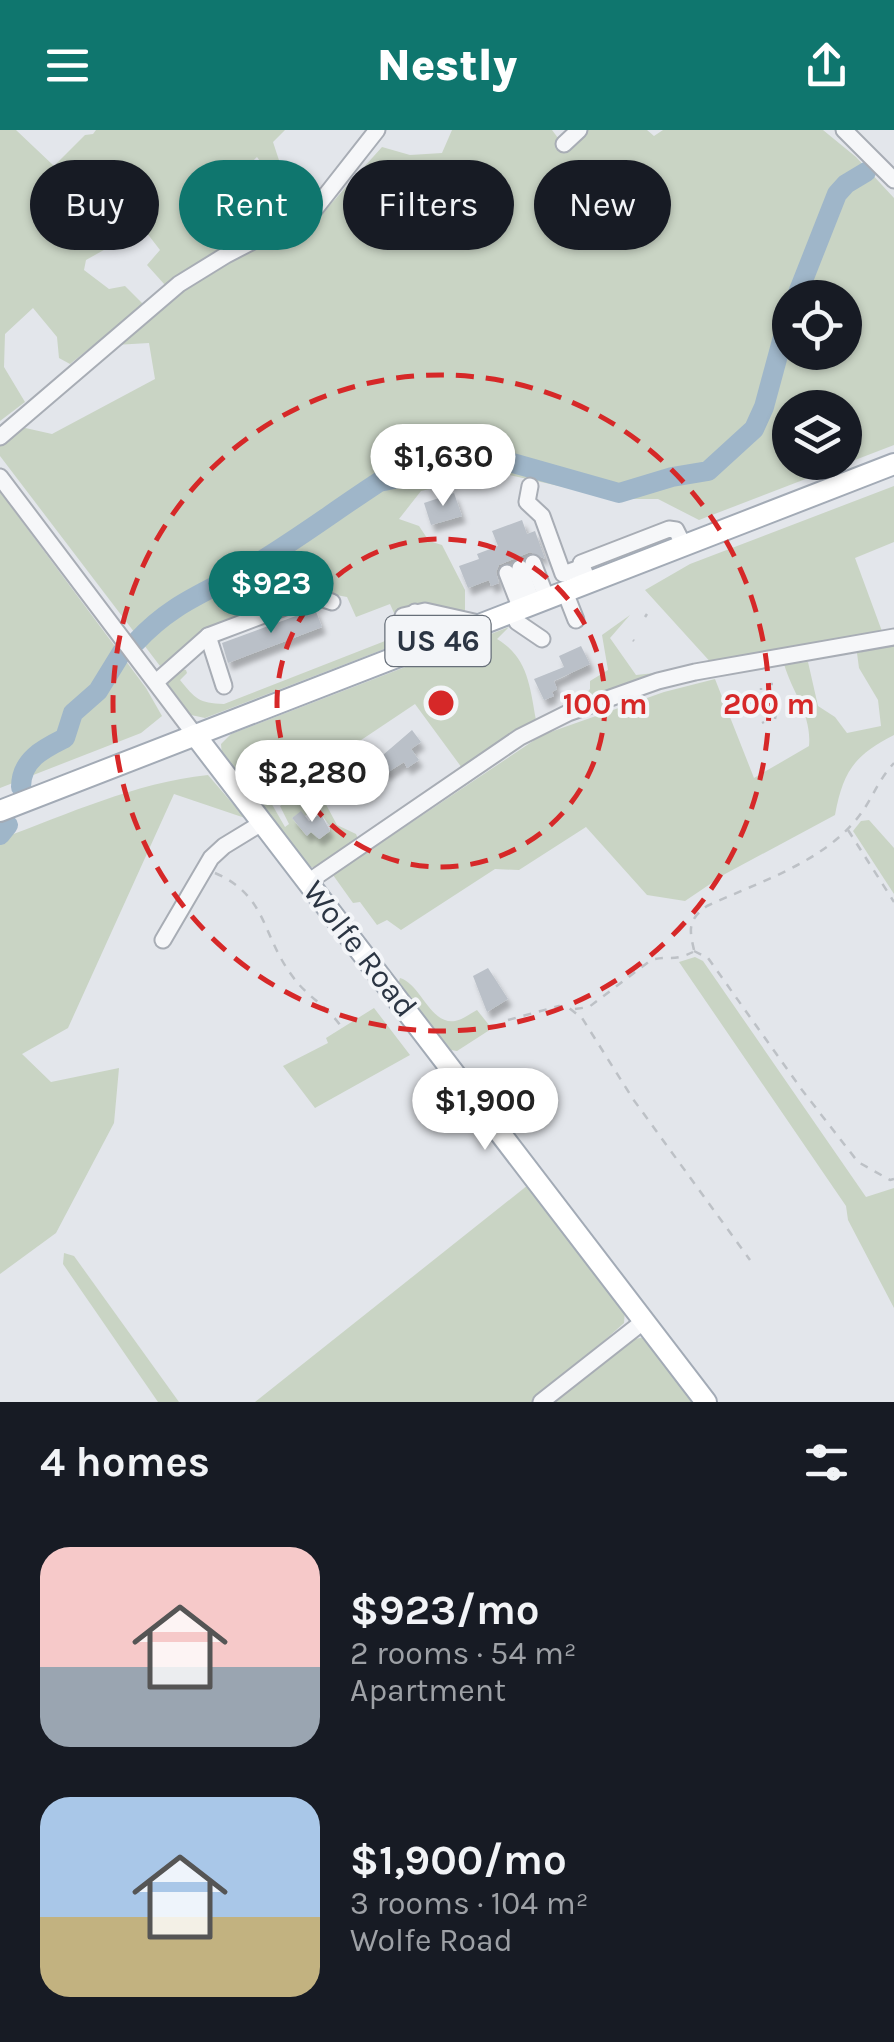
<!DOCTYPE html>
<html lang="en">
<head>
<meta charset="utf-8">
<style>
	body { margin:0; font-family:Karla,sans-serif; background:#20242c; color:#f1f3f6; height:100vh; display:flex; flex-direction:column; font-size:38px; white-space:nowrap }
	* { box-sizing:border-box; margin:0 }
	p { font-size:32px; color:#9ea1a6 }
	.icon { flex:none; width:55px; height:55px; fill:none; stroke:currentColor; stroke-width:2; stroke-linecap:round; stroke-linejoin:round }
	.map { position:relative; height:1272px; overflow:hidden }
	.sheet { display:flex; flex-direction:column; background:#171b24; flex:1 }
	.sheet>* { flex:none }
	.guide { position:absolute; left:30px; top:30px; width:835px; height:90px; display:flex; gap:20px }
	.fabs { position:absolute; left:772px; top:150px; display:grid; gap:20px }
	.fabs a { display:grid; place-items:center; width:90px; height:90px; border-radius:50%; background:#171b24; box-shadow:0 2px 8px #0004; font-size:50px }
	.price { position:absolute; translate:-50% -85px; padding:0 22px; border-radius:35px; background:#fff; color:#222; font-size:32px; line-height:65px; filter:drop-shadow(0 2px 5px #0008) }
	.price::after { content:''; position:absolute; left:50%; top:60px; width:30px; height:22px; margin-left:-15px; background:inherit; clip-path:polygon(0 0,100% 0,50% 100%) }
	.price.current { background:#0f766e; color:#fff }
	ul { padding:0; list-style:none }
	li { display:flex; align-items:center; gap:30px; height:250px; padding:0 40px }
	li span { display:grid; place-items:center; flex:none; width:280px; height:200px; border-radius:30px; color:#555 }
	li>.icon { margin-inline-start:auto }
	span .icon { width:120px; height:120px; fill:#fffc; stroke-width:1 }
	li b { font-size:42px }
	h2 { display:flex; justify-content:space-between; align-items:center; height:120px; padding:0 40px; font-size:42px }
	.tag { padding:0 35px; border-radius:45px; background:#171b24; box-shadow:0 2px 8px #0004; font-size:35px; line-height:90px }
	.tag.current { background:#0f766e; color:#fff }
	header { display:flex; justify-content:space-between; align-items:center; height:130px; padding:0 40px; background:#0f766e; color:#fff; font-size:45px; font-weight:800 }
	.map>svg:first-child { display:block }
</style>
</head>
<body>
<header><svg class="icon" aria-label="menu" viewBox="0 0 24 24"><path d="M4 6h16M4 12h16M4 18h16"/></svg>Nestly<svg class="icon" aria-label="share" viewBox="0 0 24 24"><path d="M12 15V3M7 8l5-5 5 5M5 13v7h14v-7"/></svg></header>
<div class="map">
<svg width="894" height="1272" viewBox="0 0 894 1272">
	<defs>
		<filter id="shadow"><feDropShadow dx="4" dy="7" stdDeviation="2.5" flood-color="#0004"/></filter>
	</defs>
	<rect width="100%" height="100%" fill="#e3e6eb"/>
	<g fill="#c9d4c4" fill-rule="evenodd">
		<polygon points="0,0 16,0 54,36 85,5 93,4 96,0 285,0 273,12 295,79 257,27 199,82 218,120 165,155 147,135 160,120 143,98 86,130 84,140 109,159 125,156 144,175 70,234 59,228 57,207 33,178 5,204 4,237 25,272 0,291"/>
		<path d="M452,0h100l12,16 19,-16h64l7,6 9,-6h160l33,27 38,41v247l-195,75 -41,-21h-40l-118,-26 -79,18 -22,28 20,7 10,15 13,4 23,45v22c-26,-5 -46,-9 -71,1l-4,-9 -34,13 -9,-20 -32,-6 -115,43 -40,32 -160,-210v-11l21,-18 31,7 103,-55 -6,-36 -34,2 70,-61 59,-34 76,-34 62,-69 28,8 32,-2zM790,168h55v54h-55zM790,278h55v54h-55z"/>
		<polygon points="894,356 894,412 855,428 883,504 714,536 645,460 690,434"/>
		<polygon points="0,362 146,558 162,586 141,603 0,658"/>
		<polygon points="630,485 610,508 636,545 664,542 578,573 590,559 590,551 608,540 602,505"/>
		<path d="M406,492l6,1 5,10 -4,5 -208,80 -14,-3 -23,-31v-5l13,-10 5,1 1,3 -7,7c16,19 18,23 44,24l184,-72z"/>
		<path d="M509,497l-12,12c31,18 33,48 39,81l-74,48 -47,-64 -145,97 15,26 4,-3 -9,-18 35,-26 7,12 -8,17 -9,7 -4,-4 -9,6 14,17 5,-3 9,7 10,-8v-5l-13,-17 5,-12 15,28 19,9 2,5 -40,28h-10l-86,-111 -1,-12 10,-10z"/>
		<path d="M894,514v91c-40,20 -51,37 -59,80l-110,59 -40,27 -38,-6 -61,-68 -67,43 -24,-1 -94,61 -14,-10 -10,5 -17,-23 -7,1 -20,-28 209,-140 122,-43 51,-13 39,99 55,-32c3,-31 -17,-54 -25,-82l24,-2 10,44 17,11 12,16 34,-7 -3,-26 -19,-32 -2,-15z"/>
		<path d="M208,645l37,43 -71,-24 -106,234 -46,26 29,28 68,-14 -5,55 -58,110 -56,41v-435c69,-25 134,-56 208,-64z"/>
		<polygon points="869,690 894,718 894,764 853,701 861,691"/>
		<polygon points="695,827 703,831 866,1067 894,1058 894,1178 848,1090 846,1076 679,832"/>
		<path d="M400,848c21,6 30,47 55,43 7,-1 16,-8 22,-11l12,15 -1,6 -31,20 -6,-1 -53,-66z"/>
		<polygon points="374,878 410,925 315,978 283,936 328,913 326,908"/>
		<polygon points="528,1055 625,1180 624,1193 596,1218 644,1207 700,1272 255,1272"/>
		<polygon points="64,1123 74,1126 179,1272 158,1272 63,1134"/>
	</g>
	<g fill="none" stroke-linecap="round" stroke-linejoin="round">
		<g stroke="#9fb6c9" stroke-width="20">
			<polyline points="796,168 837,64 846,54 866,42"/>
			<path d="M136,512c37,-40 70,-49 115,-75 44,-26 85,-57 128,-85l107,-22 20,1 113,32 53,-16 36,-6 46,-42 10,-22 26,-96"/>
			<path d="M21,657c0,-28 24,-39 44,-49l8,-25 25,-22 24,-39"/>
			<polyline points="0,705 8,695"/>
		</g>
	</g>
	<g fill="#bac0c8" filter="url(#shadow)">
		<polygon points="454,363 462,386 431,395 424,373"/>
		<polygon points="522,390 527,404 535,401 545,429 530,422 499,435 496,442 499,453 491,456 489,450 468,458 459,436 479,429 477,424 498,416 492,401"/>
		<polygon points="315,479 322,497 228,533 222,513"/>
		<polygon points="581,516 590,534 554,551 557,559 552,562 554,566 544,570 534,549 564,537 559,526"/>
		<polygon points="412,600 421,612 411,619 419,630 407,638 404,632 385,644 376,631"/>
		<polygon points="301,681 309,691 321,684 330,701 319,709 311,702 307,706 292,688"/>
		<polygon points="488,838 508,869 487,882 473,846"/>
	</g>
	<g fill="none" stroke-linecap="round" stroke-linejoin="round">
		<defs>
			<g id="minor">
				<polyline points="844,0 894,50"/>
				<polyline points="564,14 579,0"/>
				<polyline points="0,307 179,154 226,125 315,79 377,0"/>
				<polyline points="0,347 195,605"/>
				<polyline points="530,356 527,372 542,386 563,444 583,437"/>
				<polyline points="533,433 547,469"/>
				<polyline points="520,438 533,474"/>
				<polyline points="507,443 521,479"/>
				<polyline points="589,453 581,433 669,399 676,400 684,416"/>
				<polyline points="565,462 576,490"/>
				<polyline points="415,482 429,515"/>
				<polyline points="513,482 517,492 542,509"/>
				<polyline points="403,486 425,481 483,494"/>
				<polyline points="208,506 224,556"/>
				<polyline points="156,552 208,506 306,469 317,467 332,472"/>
				<polyline points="308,752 520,607 568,583 658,551 695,542 894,507"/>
				<polyline points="163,810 211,728 224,716 260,694"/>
				<polyline points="541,1272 644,1191"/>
			</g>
			<g id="major">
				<polyline points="195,605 706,1272"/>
				<polyline points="0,681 894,334"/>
			</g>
		</defs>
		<use href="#minor" stroke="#a8adb5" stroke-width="19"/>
		<use href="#major" stroke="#a3abb6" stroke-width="24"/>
		<g stroke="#bdc1c6" stroke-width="2.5" stroke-dasharray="8 8" stroke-linecap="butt">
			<polyline points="645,487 647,484"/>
			<polyline points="633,510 634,511"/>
			<polyline points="769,554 773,554"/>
			<polyline points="761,560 761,558"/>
			<polyline points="760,565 760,564"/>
			<polyline points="751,572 752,573"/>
			<polyline points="775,589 776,583"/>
			<polyline points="762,593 764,592"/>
			<polyline points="848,700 894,772"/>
			<path d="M215,743c53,23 46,62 78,104 14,20 35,29 49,51"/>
			<path d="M694,820c-5,-22 -6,-30 13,-44 49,-23 112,-42 148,-85 16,-18 22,-40 39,-58"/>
			<polyline points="694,821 708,828 802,960 858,1032 890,1050 894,1049"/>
			<path d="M575,879l14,-2 62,-47c19,-5 22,2 42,-8"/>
			<polyline points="508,890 559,876 569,878 582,888 633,969 750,1130"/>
		</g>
		<use href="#minor" stroke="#f6f7f9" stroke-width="15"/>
		<use href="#major" stroke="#fff" stroke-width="20"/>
	</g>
	<g fill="none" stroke="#d62828" stroke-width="5" stroke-dasharray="18 12">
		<circle cx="441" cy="573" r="164"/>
		<circle cx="441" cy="573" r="328"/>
	</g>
	<g text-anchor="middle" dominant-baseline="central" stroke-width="8" stroke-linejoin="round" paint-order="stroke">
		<rect fill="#f3f5f8" stroke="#676f79" stroke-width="2.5" x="385.5" y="486" width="105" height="50" rx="8"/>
		<g font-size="30" font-weight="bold" fill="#2b3543">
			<text x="438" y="511">US 46</text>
		</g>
		<g font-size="32" fill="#2b3543" stroke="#f3f5f8">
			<text transform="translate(360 819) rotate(52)">Wolfe Road</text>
		</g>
	</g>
	<circle cx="441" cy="573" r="15" fill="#d62828" stroke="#f3f5f8" stroke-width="5"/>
	<g font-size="30" text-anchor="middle" font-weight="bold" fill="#d62828" stroke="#f3f5f8" stroke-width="8" stroke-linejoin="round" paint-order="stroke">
		<text x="605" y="584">100 m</text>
		<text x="769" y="584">200 m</text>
	</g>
</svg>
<div class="fabs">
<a><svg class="icon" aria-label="locate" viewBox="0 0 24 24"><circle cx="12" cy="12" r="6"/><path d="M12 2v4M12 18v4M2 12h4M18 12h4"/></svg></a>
<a><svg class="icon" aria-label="layers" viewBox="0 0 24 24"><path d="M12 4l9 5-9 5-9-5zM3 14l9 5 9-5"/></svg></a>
</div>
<b class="price" style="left:443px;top:379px">$1,630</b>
<b class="price current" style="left:271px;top:506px">$923</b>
<b class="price" style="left:312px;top:695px">$2,280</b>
<b class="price" style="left:485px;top:1023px">$1,900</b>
<div class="guide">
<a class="tag">Buy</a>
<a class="tag current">Rent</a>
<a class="tag">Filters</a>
<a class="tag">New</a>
</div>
</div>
<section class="sheet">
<h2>4 homes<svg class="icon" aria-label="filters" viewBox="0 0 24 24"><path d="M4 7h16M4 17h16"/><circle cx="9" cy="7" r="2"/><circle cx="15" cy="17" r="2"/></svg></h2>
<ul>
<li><span style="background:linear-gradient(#f6c9c9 60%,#9aa5b1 0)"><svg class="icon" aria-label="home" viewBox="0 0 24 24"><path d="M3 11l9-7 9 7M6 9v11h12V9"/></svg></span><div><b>$923/mo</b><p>2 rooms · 54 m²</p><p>Apartment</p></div></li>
<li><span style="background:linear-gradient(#a9c7e8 60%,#c2b280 0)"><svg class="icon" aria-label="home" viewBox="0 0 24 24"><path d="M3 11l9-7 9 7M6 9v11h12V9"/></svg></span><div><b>$1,900/mo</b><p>3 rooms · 104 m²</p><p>Wolfe Road</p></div></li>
</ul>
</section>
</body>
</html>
